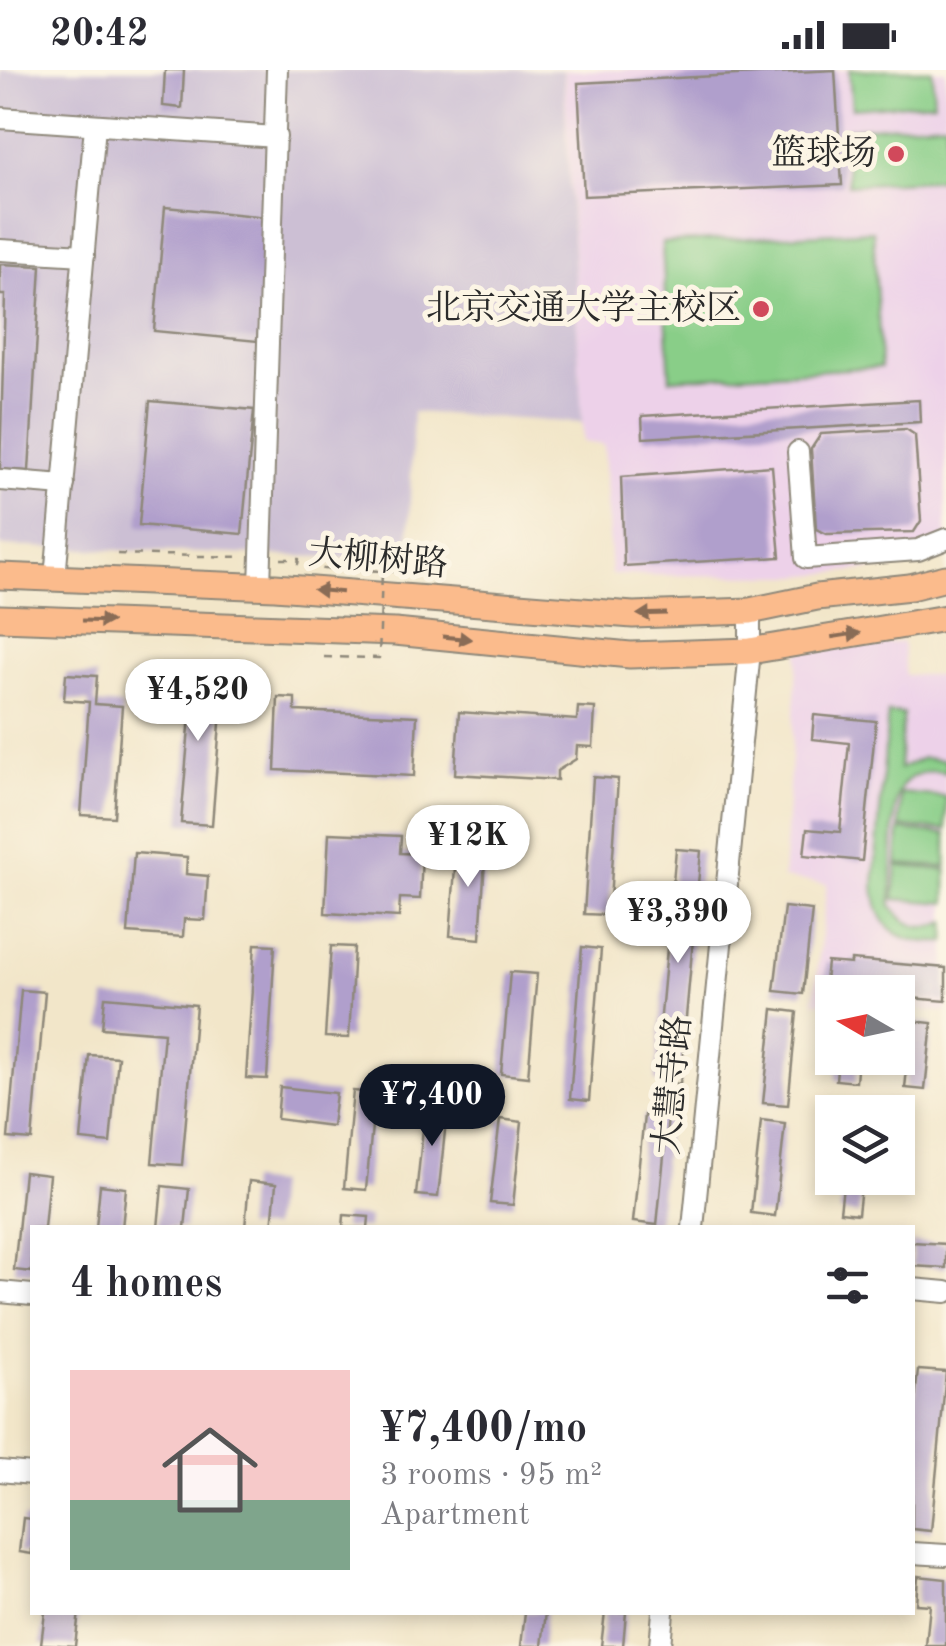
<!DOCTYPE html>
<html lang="en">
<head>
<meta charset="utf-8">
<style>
	body { margin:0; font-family:"Old Standard TT","Noto Serif SC",serif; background:#f7f7f7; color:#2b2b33; height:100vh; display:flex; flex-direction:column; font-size:38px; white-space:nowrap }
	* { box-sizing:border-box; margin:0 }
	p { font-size:32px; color:#7c7c81 }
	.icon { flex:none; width:55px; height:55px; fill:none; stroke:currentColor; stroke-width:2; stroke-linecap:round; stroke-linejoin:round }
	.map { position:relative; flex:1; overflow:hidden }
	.details { position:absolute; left:30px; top:1155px; width:885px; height:390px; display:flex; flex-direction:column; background:#fff; border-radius:0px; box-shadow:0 5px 15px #0003 }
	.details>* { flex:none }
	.needle { width:65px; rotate:279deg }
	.tools { position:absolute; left:815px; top:905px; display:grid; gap:20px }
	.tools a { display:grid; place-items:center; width:100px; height:100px; border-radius:0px; background:#fff; box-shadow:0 5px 15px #0003; font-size:50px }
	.price { position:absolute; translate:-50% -85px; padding:0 22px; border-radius:35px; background:#fff; color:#222; font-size:32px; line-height:65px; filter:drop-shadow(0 2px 5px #0008) }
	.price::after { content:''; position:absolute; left:50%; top:60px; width:30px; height:22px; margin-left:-15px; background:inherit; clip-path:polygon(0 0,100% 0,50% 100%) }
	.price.current { background:#111827; color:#fff }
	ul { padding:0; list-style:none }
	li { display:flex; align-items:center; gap:30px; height:250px; padding:0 40px }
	li span { display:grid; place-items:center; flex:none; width:280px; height:200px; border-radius:0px; color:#555 }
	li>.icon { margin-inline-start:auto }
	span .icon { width:120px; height:120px; fill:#fffc; stroke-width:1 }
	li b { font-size:42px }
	h2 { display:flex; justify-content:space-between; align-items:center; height:120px; padding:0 40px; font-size:42px }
	.status { display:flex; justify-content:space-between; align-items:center; height:70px; padding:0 50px; background:#fff; direction:ltr }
	.status svg { height:28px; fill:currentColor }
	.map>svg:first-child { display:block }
</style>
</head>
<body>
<div class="status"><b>20:42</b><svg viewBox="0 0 49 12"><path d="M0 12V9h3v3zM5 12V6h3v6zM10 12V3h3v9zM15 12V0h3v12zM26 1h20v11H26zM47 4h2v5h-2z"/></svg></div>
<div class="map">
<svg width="946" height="1576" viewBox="0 0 946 1576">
	<rect width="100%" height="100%" fill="#fcf5e5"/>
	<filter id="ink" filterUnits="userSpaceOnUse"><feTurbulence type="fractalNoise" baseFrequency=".01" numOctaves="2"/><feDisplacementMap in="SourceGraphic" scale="20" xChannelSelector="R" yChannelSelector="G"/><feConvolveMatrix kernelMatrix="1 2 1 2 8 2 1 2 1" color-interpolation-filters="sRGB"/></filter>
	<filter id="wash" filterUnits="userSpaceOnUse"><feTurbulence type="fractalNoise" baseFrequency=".0048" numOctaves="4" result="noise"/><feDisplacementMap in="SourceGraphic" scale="40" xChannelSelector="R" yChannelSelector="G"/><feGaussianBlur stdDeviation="2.25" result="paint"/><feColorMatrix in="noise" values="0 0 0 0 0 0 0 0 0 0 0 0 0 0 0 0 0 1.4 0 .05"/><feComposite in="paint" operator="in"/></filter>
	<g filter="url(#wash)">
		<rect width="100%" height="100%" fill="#f2e6c9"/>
		<g fill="#edd1e9">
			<polygon points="564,0 946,0 946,487 914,495 799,506 611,505 604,375 583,372"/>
			<polygon points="903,572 905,605 946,605 946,942 898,938 898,922 832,922 832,933 814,932 827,814 783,808 798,581"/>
		</g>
		<polygon fill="#ccbfd4" points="0,0 563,0 582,353 413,342 408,490 0,476"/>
		<g fill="#89ce88" stroke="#5a7c5a" stroke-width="2.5">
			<polygon points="849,0 932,0 934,32 852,38"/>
			<polygon points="946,52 946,109 848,115 844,59"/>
			<polygon points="873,161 881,297 670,309 662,173"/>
			<path d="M888,643l15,1 -4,55 24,-11 23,2v13c-17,-5 -40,1 -47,19 -8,19 -6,88 -8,113 14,21 32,28 55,17v20c-45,2 -69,-10 -72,-57z"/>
			<polygon points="901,723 946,727 946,760 899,757"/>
			<polygon points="899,760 946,764 946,797 897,794"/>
			<polygon points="897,796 946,800 946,833 894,829"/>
		</g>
		<g id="blocks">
			<g fill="#b09fcc">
				<polygon points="165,0 184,0 182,38 163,36"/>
				<polygon points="835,0 842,115 584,126 578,13"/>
				<polygon points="165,137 268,147 257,271 154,261"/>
				<polygon points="0,194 41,196 29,401 0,399 5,225 0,225"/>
				<polygon points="919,330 920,352 643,368 642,346"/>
				<polygon points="150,331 254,340 242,464 139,455"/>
				<polygon points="906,359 915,365 921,451 914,462 827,464 816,459 811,379 821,364"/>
				<polygon points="772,396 780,487 624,496 621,407"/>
				<polygon points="66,604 97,606 95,634 122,636 114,747 81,745 89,632 64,630"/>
				<polygon points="164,611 223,615 212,755 181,753 190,645 162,643"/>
				<polygon points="278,627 295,628 295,641 417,646 414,706 275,700"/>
				<polygon points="578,637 595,638 593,677 577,676 576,689 557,701 557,710 455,704 459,642 577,650"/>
				<polygon points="814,645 876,651 862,791 804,785 807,759 840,762 849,673 812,669"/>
				<polygon points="593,707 618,709 609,845 584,844"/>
				<polygon points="329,763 401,766 400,783 422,784 420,829 400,828 399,847 325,843"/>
				<polygon points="457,771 486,774 480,869 450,866"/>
				<polygon points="676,779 701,781 680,1014 655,1011"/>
				<polygon points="134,783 187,787 186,804 208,806 205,850 184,849 183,867 128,863"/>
				<polygon points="784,837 812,840 803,924 774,921"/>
				<polygon points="255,874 275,875 267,1009 246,1008"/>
				<polygon points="331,876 354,877 349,968 325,967"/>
				<polygon points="582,877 601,879 589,1031 570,1029"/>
				<polygon points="851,890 946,898 946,931 898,927 898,922 824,921 827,892 851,894"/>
				<polygon points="510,902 537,904 528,1007 501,1004"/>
				<polygon points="21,920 45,922 32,1070 8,1068"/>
				<polygon points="105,927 196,935 182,1095 152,1093 164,963 102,958"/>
				<polygon points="773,939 797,942 788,1035 763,1033"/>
				<polygon points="912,951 932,953 925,1020 905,1018"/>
				<polygon points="89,985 118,987 110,1073 81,1070"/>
				<polygon points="838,988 858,988 856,1012 836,1010"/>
				<polygon points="280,1017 336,1023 332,1056 277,1049"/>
				<polygon points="353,1021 375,1023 366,1120 344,1118"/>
				<polygon points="426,1030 448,1033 438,1127 416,1125"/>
				<polygon points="644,1045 668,1047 657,1155 633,1152"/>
				<polygon points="500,1049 522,1052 513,1135 490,1133"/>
				<polygon points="761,1050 785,1053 775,1146 751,1143"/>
				<polygon points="24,1102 49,1105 44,1158 32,1158 32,1202 14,1200"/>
				<polygon points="844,1108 862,1108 858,1144 840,1142"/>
				<polygon points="249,1111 276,1114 272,1158 245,1158"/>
				<polygon points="100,1115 126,1118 122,1158 96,1158"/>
				<polygon points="162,1116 189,1119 185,1158 158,1158"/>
				<polygon points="344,1145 369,1147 368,1158 343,1158"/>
				<polygon points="912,1172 946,1174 946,1198 912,1196"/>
				<polygon points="918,1300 946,1302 931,1461 912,1459 912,1360"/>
				<polygon points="23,1448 32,1449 32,1484 19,1482"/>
				<polygon points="918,1506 946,1509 946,1576 926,1576 930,1535 916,1534"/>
				<polygon points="45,1542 79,1542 75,1576 41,1574"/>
				<polygon points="525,1542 546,1542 542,1576 521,1576"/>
				<polygon points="605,1542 626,1542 623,1576 601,1576"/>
			</g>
		</g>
	</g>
	<g filter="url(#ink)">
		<use href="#blocks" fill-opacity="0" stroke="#8e887a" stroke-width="2.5"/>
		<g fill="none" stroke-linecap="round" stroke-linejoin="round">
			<defs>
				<g id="minor">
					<polyline points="0,48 276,67"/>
					<polyline points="0,180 84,185"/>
					<polyline points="798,382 806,488 918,480 946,469"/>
					<polyline points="0,410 64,415"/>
					<polyline points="55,508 95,56"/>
					<polyline points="260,516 277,0"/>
					<polyline points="693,1158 750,581 750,541"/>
					<polyline points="912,1219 946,1222"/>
					<polyline points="0,1222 32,1225"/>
					<polyline points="0,1401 32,1404"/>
					<polyline points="912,1483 946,1485"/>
					<polyline points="660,1576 663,1542"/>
				</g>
				<g id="major">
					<polyline points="0,506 275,517 633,545 750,541 817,527 910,517 946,508"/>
					<polyline points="0,548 395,562 630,585 750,581 946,548"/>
				</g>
			</defs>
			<use href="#minor" stroke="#8e887a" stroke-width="24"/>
			<use href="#major" stroke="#8e887a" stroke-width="29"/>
			<g stroke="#8e887a" stroke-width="2.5" stroke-dasharray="8 8" stroke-linecap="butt">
				<polyline points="117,484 243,487"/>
				<polyline points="281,489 299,489 298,494 324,499 423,502"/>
			</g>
			<use href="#minor" stroke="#fff" stroke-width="20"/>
			<use href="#major" stroke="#fbbb8c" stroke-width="25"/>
			<polyline stroke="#8e887a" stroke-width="2.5" stroke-dasharray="8 8" stroke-linecap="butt" points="324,587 379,588 382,501"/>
		</g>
		<defs><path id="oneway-solid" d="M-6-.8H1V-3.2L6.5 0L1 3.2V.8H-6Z" transform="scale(2.5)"/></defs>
		<g fill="#896c57">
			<use href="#oneway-solid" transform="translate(328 521) rotate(-175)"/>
			<use href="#oneway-solid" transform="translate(652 544) rotate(178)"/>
			<use href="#oneway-solid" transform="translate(97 551) rotate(2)"/>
			<use href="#oneway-solid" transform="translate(846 565) rotate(-9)"/>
			<use href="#oneway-solid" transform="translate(457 568) rotate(6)"/>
		</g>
	</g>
	<g fill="#d1495b" stroke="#fcf5e5" stroke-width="4">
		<circle cx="896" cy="84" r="10"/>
		<circle cx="761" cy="239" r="10"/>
	</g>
	<g text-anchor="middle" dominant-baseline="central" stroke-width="10" stroke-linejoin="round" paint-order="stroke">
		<g font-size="35" fill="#2b2b2b" stroke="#fcf5e5" text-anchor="end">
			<text x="876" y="84">篮球场</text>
			<text x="741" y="239">北京交通大学主校区</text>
		</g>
		<g font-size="35" fill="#2b2b2b" stroke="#fcf5e5">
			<text transform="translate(378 490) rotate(5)">大柳树路</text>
			<text transform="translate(674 1015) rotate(-85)">大慧寺路</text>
		</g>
	</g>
</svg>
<div class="tools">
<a><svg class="needle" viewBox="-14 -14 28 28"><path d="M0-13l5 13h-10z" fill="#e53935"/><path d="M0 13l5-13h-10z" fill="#7c7c81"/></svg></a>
<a><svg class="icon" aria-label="layers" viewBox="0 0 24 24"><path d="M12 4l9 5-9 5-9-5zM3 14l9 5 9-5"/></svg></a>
</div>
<b class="price" style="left:198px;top:674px">¥4,520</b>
<b class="price" style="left:468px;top:820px">¥12K</b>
<b class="price" style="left:678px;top:896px">¥3,390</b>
<b class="price current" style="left:432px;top:1079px">¥7,400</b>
<section class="details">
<h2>4 homes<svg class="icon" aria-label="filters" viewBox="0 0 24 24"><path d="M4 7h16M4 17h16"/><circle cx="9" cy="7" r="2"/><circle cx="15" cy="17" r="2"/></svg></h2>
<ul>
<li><span style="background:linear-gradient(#f6c9c9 65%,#7fa58c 0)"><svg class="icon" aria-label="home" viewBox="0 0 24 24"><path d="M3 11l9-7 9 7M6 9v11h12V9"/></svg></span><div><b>¥7,400/mo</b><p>3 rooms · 95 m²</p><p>Apartment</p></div></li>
</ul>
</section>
</div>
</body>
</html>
